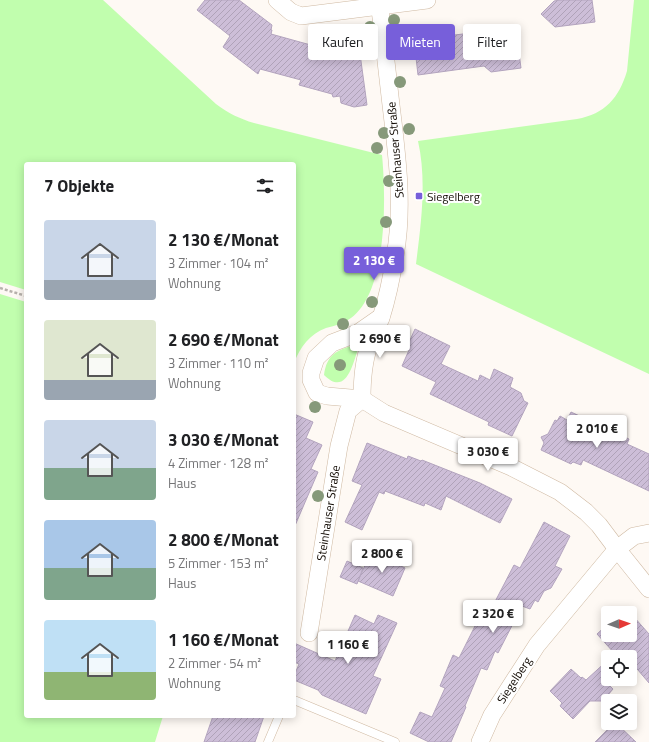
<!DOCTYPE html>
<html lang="de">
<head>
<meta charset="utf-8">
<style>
	body { margin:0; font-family:"Titillium Web",sans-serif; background:#f2f2f2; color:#202124; height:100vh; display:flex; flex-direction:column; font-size:15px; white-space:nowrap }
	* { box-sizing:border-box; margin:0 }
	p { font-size:13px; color:#757577 }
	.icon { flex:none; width:22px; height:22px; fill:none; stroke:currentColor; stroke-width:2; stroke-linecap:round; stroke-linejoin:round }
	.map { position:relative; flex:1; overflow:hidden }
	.panel { position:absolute; left:24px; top:162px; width:272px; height:556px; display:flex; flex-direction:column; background:#fff; border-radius:4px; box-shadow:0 2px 10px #0003 }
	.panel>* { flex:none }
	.guide { position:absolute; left:308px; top:24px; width:281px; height:36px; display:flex; gap:8px }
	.needle { width:26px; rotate:88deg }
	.fabs { position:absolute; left:601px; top:606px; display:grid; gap:8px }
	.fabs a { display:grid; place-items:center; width:36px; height:36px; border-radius:4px; background:#fff; box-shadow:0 2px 10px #0003; font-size:20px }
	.price { position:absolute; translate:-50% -34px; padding:0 9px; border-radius:4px; background:#fff; color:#222; font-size:13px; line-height:26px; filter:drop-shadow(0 1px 2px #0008) }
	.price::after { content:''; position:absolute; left:50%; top:24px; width:12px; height:9px; margin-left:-6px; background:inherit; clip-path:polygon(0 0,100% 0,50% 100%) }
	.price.selected { background:#775fda; color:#fff }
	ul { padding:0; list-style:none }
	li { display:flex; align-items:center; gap:12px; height:100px; padding:0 20px }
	li span { display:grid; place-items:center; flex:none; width:112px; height:80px; border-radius:4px; color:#555 }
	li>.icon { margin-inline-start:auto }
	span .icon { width:48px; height:48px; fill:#fffc; stroke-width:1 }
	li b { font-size:17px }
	h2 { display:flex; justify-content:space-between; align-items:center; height:48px; padding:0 20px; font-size:17px }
	.pill { padding:0 14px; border-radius:4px; background:#fff; box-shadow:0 2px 10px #0003; font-size:14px; line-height:36px }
	.pill.selected { background:#775fda; color:#fff }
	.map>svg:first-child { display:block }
</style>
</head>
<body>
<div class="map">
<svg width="649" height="742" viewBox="0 0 649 742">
	<defs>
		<pattern id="building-hatch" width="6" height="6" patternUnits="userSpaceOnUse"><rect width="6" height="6" fill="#cdbed8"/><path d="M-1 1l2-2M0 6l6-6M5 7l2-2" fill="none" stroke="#afa2b8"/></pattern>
	</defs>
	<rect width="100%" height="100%" fill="#fef9f4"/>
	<g fill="#c1feae">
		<path d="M0,0h103l113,104c12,9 24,15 38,19l128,32c4,41 6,136 -31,163 -7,5 -16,8 -25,10 -16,6 -26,19 -32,35v-199h-268v126l-26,-8z"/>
		<path d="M634,0h15v374l-233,-110c5,-40 11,-83 2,-123l159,-22c28,-5 42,-21 50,-48z"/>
		<polygon points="0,294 26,302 26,716 163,716 155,742 0,742"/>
		<path d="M355,345l3,4c-5,15 -12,48 -34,26 3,-21 13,-25 31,-30z"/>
	</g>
	<g fill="url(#building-hatch)" stroke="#b3a4be">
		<polygon points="205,0 239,0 272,25 271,30 272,30 271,34 336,52 334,35 357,32 367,105 354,107 341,103 340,96 333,97 332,94 299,85 301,80 260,69 258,74 223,47 230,36 197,10"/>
		<polygon points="560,0 592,0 595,22 555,27 541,14 554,1"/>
		<polygon points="516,31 521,68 491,72 484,66 418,75 414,40 471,33 471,36 499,32 499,34"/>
		<polygon points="415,329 450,346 441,364 478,381 480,375 490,380 494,369 513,378 510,387 521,393 524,401 528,403 512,436 488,425 489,422 430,394 436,382 402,366 409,350 406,349"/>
		<polygon points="571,412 629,439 627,444 649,454 649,491 583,460 581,465 573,462 571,464 541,450 544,443 541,437 548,434 555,420 557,421 560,416 567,420"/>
		<polygon points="294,414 313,422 306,438 322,445 311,469 318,472 294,528"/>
		<polygon points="367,443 407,459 408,456 421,461 422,460 480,483 512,499 500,523 446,496 441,510 425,503 424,506 385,491 384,494 379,492 362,530 345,522 362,485 352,481"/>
		<polygon points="544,522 570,536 555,566 562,569 551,588 544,591 538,602 535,600 530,609 522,606 498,653 495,651 487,670 481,668 465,706 466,707 451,742 429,742 410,733 420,712 432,717 445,688 440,686 453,655 459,658 479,618 485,621 514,565 520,568"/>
		<polygon points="371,552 405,568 393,596 358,581"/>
		<polygon points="347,561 363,568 357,584 340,577"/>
		<polygon points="626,608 649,634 649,683 632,663 630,665 630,657 612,657 615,654 597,634 608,624 608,635 630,635 630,613 620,613"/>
		<polygon points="355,615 374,624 378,615 397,623 373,676 381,679 366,714 322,695 318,690 294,680 294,676 299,664 294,662 294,643 335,661"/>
		<polygon points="608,660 608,679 615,679 609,685 613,689 603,701 590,701 573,719 560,706 562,703 550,691 571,669 581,678 582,677 586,680"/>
		<polygon points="213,716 264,716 255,742 204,742"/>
		<polygon points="614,723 616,723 636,742 595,742"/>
	</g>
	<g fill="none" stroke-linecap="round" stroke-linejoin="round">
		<defs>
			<g id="service">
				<polyline points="294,700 395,742"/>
				<polyline points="268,742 279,716"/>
			</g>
			<g id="minor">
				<polyline points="277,0 291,12 301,16 427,0"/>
				<polyline points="381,317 358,333 332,343 316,358 311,373 311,380 317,393 327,396 362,399 384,413 511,467 560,492 586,512 599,525 617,549 649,589"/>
				<path d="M362,399c0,-18 1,-36 7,-53 3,-10 8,-19 12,-28 6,-19 11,-43 14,-62 9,-50 2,-101 -4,-151 -4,-35 -8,-70 -12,-105"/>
				<polyline points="309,633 339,446 348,411 362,399"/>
				<polyline points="480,742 492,715 537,645 617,549 634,536 649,533"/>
			</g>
		</defs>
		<use href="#service" stroke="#cfb9a2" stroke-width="9"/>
		<use href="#minor" stroke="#cfb9a2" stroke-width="18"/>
		<polyline stroke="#b7b1ac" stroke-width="2.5" stroke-dasharray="3 2" stroke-linecap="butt" points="0,288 26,296"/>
		<use href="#service" stroke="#fff" stroke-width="8"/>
		<use href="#minor" stroke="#fff" stroke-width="17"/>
	</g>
	<g fill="#86997a">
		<circle cx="394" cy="20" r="6"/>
		<circle cx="370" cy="27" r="6"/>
		<circle cx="400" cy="82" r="6"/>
		<circle cx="409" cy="129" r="6"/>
		<circle cx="384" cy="133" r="6"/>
		<circle cx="377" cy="148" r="6"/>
		<circle cx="389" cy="181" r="6"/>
		<circle cx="386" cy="222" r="6"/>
		<circle cx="382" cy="263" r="6"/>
		<circle cx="372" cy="302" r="6"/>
		<circle cx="343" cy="324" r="6"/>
		<circle cx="340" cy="365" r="6"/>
		<circle cx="315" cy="407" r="6"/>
		<circle cx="318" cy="496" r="6"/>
	</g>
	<rect fill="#775fda" stroke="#fff" stroke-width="1.5" x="415" y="192" width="8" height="8" rx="2"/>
	<g text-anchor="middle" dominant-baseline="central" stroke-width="4" stroke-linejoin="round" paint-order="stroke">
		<g font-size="12" fill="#120b04" stroke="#fff">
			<text transform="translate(395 150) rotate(-95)">Steinhauser Straße</text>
			<text transform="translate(328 513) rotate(-81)">Steinhauser Straße</text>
			<text transform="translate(514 680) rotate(-57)">Siegelberg</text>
		</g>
		<g font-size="12" fill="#120b04" stroke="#fff" text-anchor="start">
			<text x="427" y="196">Siegelberg</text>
		</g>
	</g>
</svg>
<div class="fabs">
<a><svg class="needle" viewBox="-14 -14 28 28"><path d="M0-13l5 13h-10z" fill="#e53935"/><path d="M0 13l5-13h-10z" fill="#757577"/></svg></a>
<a><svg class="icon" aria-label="locate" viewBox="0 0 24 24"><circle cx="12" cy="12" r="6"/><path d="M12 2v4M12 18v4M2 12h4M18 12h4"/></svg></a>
<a><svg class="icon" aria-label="layers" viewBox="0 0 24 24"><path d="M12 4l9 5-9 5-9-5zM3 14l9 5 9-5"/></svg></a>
</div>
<b class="price selected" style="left:374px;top:281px">2 130 €</b>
<b class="price" style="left:380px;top:359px">2 690 €</b>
<b class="price" style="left:597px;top:449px">2 010 €</b>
<b class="price" style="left:488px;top:472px">3 030 €</b>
<b class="price" style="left:382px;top:574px">2 800 €</b>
<b class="price" style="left:493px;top:634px">2 320 €</b>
<b class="price" style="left:348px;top:665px">1 160 €</b>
<div class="guide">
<a class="pill">Kaufen</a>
<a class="pill selected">Mieten</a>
<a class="pill">Filter</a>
</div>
<section class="panel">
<h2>7 Objekte<svg class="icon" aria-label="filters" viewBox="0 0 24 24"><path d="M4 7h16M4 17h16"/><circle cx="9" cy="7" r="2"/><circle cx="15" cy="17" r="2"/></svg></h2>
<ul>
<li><span style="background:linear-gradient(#c9d6e8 75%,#9aa5b1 0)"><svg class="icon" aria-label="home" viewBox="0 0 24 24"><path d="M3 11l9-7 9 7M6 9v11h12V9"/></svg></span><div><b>2 130 €/Monat</b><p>3 Zimmer · 104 m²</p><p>Wohnung</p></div></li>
<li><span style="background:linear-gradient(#dfe7d0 75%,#9aa5b1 0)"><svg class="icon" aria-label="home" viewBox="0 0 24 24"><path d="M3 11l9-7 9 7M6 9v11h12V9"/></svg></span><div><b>2 690 €/Monat</b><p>3 Zimmer · 110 m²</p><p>Wohnung</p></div></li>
<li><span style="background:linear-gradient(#c9d6e8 60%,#7fa58c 0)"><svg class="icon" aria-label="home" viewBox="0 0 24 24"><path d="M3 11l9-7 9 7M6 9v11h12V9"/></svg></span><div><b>3 030 €/Monat</b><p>4 Zimmer · 128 m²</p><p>Haus</p></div></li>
<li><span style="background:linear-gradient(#a9c7e8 60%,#7fa58c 0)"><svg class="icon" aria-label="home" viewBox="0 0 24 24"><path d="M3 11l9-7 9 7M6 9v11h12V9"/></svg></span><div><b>2 800 €/Monat</b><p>5 Zimmer · 153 m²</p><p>Haus</p></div></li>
<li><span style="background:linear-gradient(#bfe0f5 65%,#8fb573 0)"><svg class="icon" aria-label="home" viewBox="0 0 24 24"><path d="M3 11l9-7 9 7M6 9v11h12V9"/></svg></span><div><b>1 160 €/Monat</b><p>2 Zimmer · 54 m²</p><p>Wohnung</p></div></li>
</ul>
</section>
</div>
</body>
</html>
